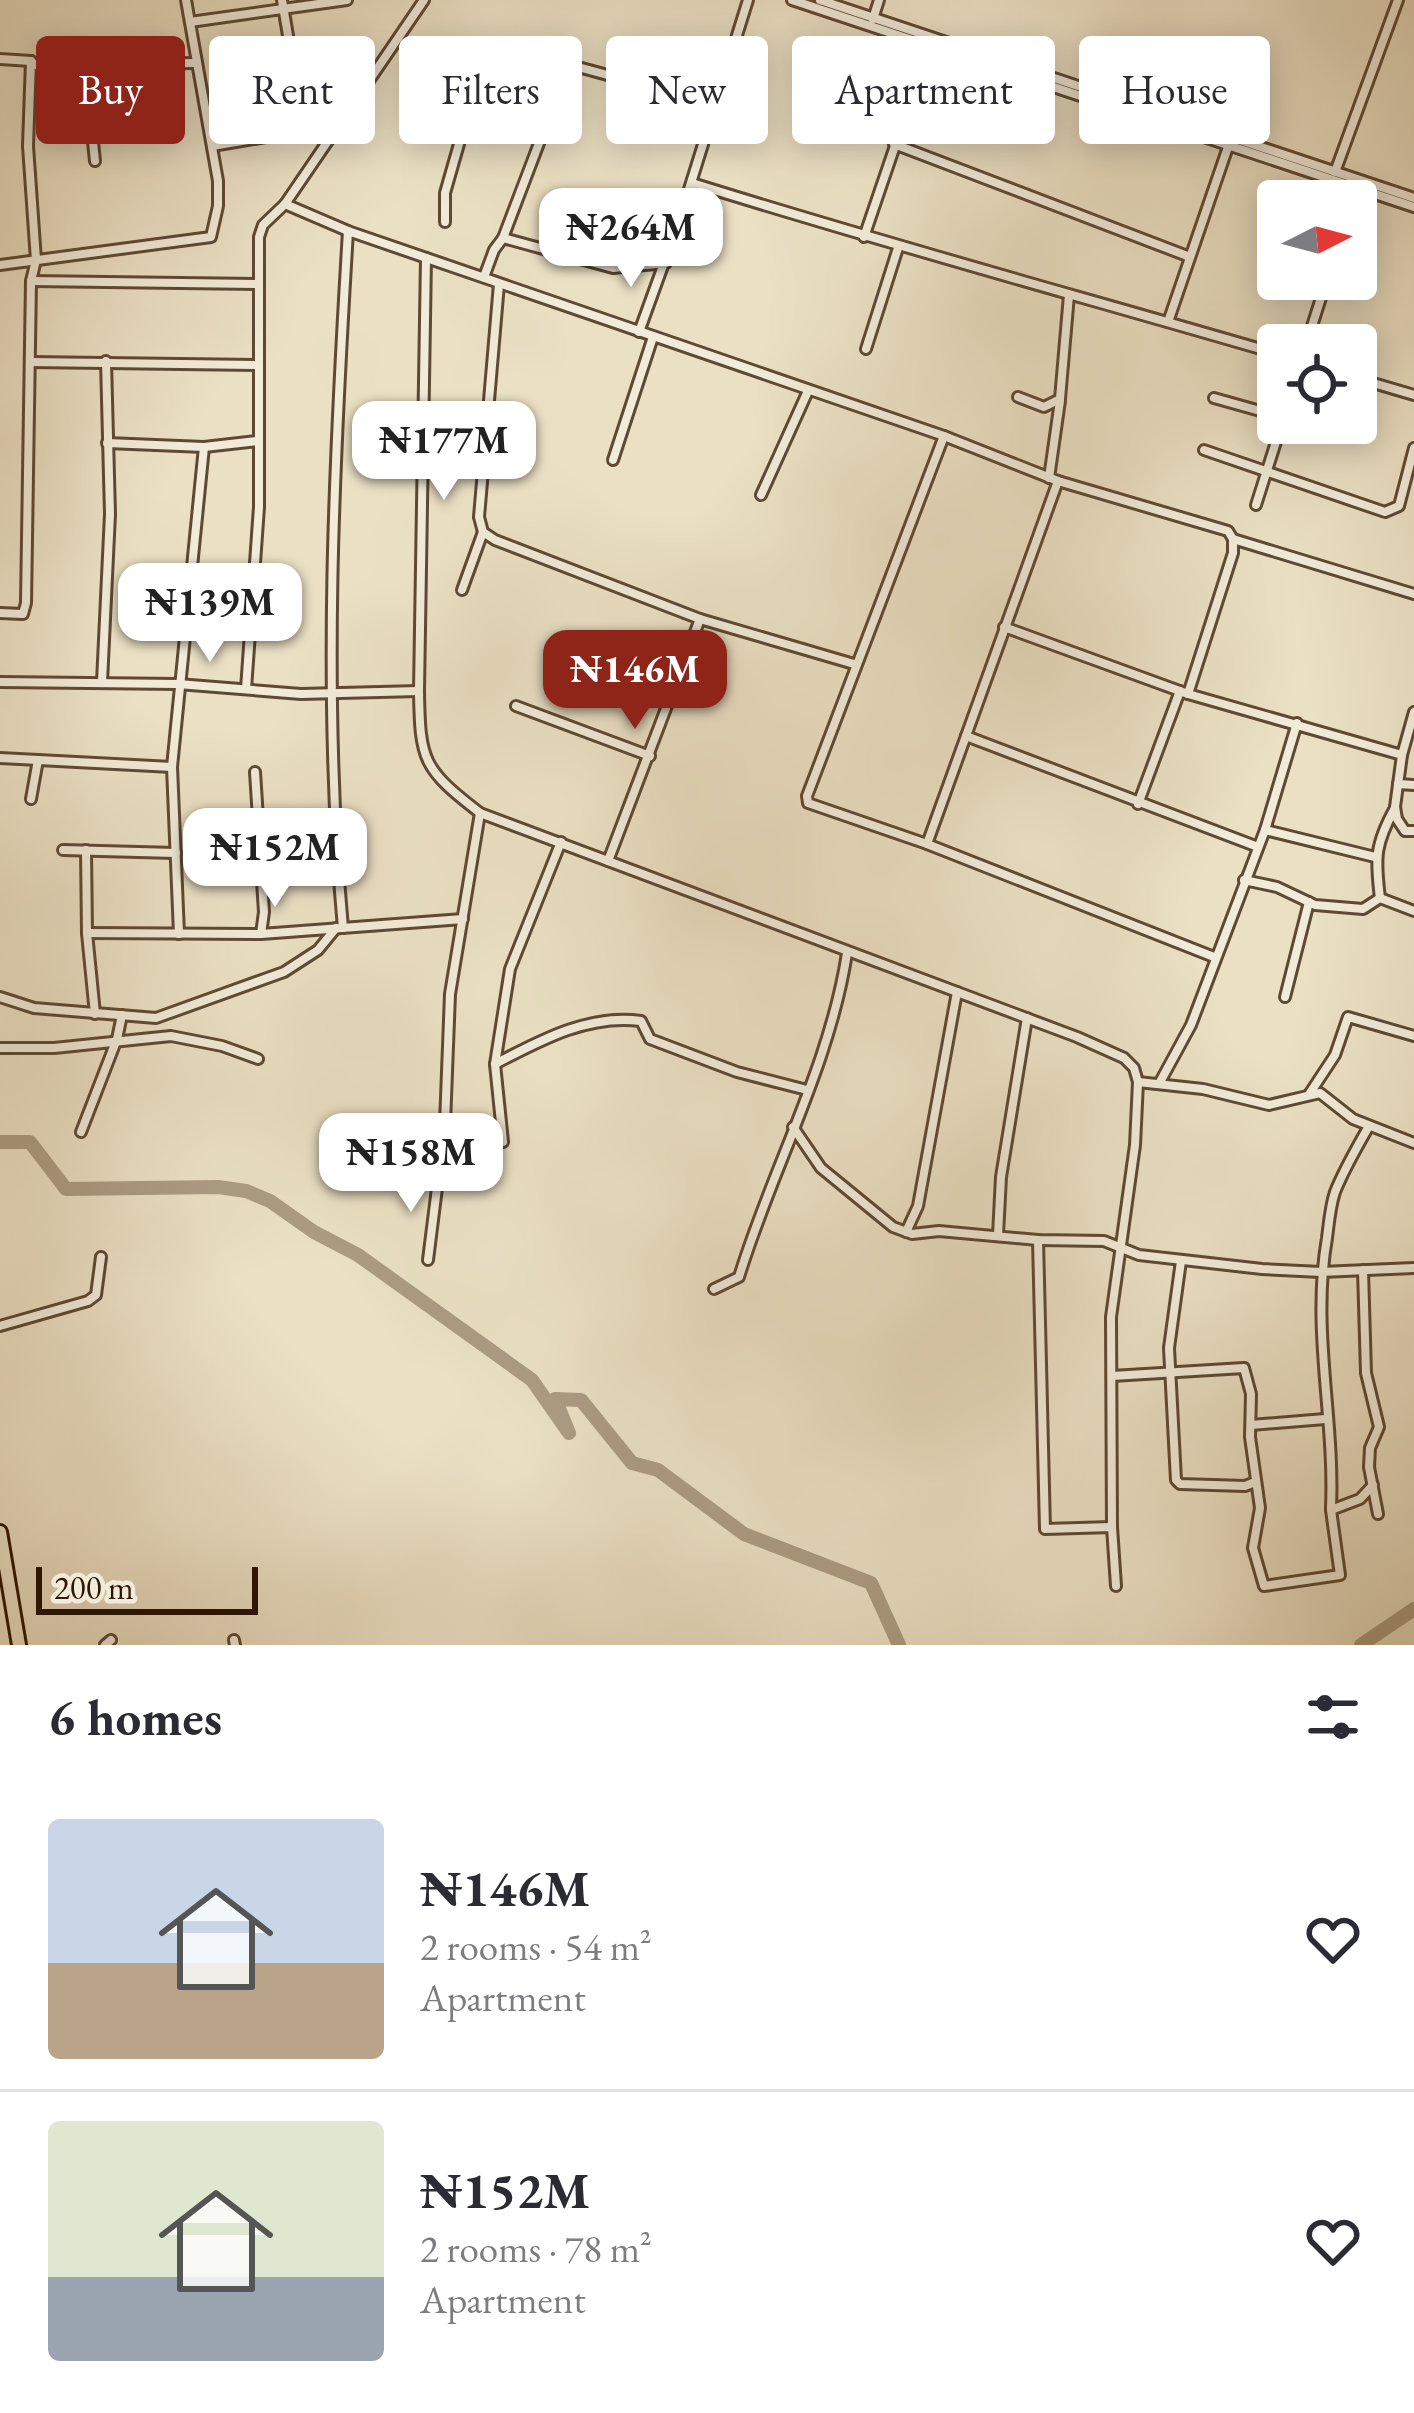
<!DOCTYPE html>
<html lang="en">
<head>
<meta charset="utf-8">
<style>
	body { margin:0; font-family:"EB Garamond",serif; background:#f7f7f7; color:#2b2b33; height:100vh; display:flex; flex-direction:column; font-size:45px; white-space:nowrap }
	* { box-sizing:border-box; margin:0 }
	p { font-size:39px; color:#7c7c81 }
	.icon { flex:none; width:66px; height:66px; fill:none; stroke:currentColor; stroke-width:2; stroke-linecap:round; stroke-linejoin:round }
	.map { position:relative; height:1645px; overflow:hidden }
	.sheet { display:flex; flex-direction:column; background:#fff; flex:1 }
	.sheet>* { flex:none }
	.top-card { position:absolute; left:36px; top:36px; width:1344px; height:108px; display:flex; gap:24px }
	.needle { width:78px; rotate:84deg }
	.controls { position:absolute; left:1257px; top:180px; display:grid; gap:24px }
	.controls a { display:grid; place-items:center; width:120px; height:120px; border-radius:12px; background:#fff; box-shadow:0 6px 30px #0003; font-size:60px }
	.scale { position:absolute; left:36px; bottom:30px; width:222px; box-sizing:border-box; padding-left:12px; border:6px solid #2f1703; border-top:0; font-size:33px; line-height:42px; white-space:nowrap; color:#2f1703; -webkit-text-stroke:9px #f2ebd9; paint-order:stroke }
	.price { position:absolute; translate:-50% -102px; padding:0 27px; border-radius:24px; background:#fff; color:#222; font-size:39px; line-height:78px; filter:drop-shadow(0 3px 6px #0008) }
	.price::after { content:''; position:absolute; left:50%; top:72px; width:36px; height:27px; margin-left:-18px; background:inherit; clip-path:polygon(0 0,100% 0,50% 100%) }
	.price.active { background:#8f2418; color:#fff }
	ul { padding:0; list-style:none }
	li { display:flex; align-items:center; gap:36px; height:300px; padding:0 48px }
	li+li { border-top:3px solid #e1e1e2 }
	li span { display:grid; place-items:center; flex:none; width:336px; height:240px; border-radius:12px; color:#555 }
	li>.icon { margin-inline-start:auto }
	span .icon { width:144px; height:144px; fill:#fffc; stroke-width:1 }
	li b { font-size:51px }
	h2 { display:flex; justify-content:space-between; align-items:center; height:144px; padding:0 48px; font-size:51px }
	.chip { padding:0 42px; border-radius:12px; background:#fff; box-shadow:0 6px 30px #0003; font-size:42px; line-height:108px }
	.chip.active { background:#8f2418; color:#fff }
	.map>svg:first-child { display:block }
</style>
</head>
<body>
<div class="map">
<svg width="1414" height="1645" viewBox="0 0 1414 1645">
	<rect width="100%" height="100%" fill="#ebe0c4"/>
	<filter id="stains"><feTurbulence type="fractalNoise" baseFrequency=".00167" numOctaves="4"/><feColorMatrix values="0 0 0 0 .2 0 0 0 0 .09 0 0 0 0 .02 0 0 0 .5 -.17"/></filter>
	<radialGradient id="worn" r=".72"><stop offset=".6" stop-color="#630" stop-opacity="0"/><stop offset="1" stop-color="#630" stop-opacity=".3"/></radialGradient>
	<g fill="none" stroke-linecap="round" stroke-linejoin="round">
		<g stroke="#ab9c82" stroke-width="14">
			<polyline points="0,1142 30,1142 66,1189 218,1187 246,1191 270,1201 314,1232 358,1255 532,1380 569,1433 555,1399 581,1400 632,1463 658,1470 744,1534 871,1583 899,1645"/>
			<polyline points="1361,1645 1414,1609"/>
		</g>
		<defs>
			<g id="minor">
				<polyline points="282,0 304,131"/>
				<polyline points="424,0 285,204 348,231 944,436 1058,481 1228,531 1233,539 1233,553 1188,694 1402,755 1395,807 1397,819 1405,831 1414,831"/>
				<polyline points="792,0 1414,207"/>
				<polyline points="820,0 1414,198"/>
				<polyline points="873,19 879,0"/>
				<polyline points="190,22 347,0"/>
				<polyline points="0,59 31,61 35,65 197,63"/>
				<polyline points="85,66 95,161"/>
				<polyline points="894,144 1190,257"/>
				<polyline points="212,146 339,125"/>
				<polyline points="1335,172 1398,0"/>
				<path d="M692,183c195,61 390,114 586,171"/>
				<polyline points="445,222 445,193 463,130 474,119 504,104 528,61 545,58 714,104"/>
				<polyline points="864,237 929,46"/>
				<polyline points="503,238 613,268 666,263 748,0"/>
				<path d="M426,258l-7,433c1,70 4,78 61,122l597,224 47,21 10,10 4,14 -3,63 -24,172 1,210"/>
				<polyline points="0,265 211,237 218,206 218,181 186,0"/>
				<polyline points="484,277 494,250 503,238 568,67"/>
				<polyline points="31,281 259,284"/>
				<polyline points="499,284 479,517 483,532 495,540 700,619 854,664"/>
				<polyline points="1168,322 1229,144"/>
				<polyline points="639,332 664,263"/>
				<polyline points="1306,345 1327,279"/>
				<polyline points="866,349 898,248"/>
				<polyline points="30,362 256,365"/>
				<polyline points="1356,378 1414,395"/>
				<polyline points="1018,397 1044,407 1060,399 1069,295"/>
				<polyline points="1214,398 1278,416"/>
				<polyline points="944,436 807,796 808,803 927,844 1214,957"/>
				<polyline points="107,443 204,447 257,441"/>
				<polyline points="1204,450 1385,512 1399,506 1414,448"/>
				<polyline points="613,460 653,337"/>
				<polyline points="1049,478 1060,401"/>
				<polyline points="761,495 808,391"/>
				<polyline points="1256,505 1282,423"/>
				<polyline points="1233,539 1414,594"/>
				<polyline points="462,590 483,532"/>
				<polyline points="0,613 23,614 26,603 31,281 36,260 28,146 31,61"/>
				<polyline points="1004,627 1188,694"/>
				<polyline points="0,682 178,684 301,694 419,691"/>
				<polyline points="102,682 110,514 106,361"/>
				<polyline points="246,689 259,507 259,237 263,225 285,204"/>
				<polyline points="516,706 650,756"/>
				<polyline points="966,736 1258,847"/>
				<polyline points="1402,755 1414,712"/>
				<polyline points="0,758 172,767"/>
				<polyline points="255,772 264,912 261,934"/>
				<polyline points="1398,784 1414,785"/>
				<polyline points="31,799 38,760"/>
				<polyline points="1138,804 1180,691"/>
				<polyline points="1265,830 1375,857"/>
				<polyline points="927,844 1058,481"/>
				<polyline points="63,850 176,853"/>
				<polyline points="86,850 87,933 95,1014"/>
				<polyline points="608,861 700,619"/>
				<polyline points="1244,880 1277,887 1315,905 1363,909 1380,898"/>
				<path d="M1380,898c-5,-40 -5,-54 15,-90"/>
				<polyline points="1380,898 1414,911"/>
				<path d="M343,928c-21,-231 -9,-465 5,-697"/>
				<polyline points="87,933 261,934 463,919"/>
				<polyline points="179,934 172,767 204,447"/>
				<polyline points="0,997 34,1008 156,1018 284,972 318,950 336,928"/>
				<polyline points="1285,997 1309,902"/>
				<polyline points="0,1048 54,1048 171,1036 222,1046 258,1059"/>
				<path d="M495,1064c46,-24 93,-50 146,-43l9,18 87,33 70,18"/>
				<polyline points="1138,1082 1203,1089 1269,1105 1320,1093 1353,1119 1414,1143"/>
				<polyline points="1160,1082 1191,1025 1265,830 1297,723"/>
				<polyline points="1310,1093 1335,1055 1348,1017 1414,1036"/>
				<polyline points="793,1127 821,1168 893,1227 912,1234 939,1231 1038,1240 1104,1241 1139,1255 1262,1269 1321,1272 1414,1268"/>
				<polyline points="81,1132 117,1039 122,1015"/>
				<polyline points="503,1142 495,1064 510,969 561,842"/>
				<polyline points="906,1232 918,1206 957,992"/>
				<polyline points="998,1235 1001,1177 1027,1018"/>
				<polyline points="1038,1240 1045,1529 1112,1527 1116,1586"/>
				<polyline points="428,1260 445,1124 450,994 480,813"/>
				<polyline points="1181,1261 1169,1348 1176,1480 1180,1484 1245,1486 1255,1482"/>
				<polyline points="1363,1270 1366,1373 1379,1427 1370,1448 1369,1467 1378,1514"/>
				<path d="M714,1289l25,-12c33,-108 91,-212 108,-324"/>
				<polyline points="0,1326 88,1301 96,1295 101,1257"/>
				<polyline points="1112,1376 1244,1368 1251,1394 1250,1437 1260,1508 1253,1548 1264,1586 1340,1575 1331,1510 1360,1499 1373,1485"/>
				<polyline points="1251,1425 1325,1419"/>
				<path d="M1331,1508c4,-91 -20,-178 -4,-270 2,-15 3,-31 8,-46 9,-23 22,-45 34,-66"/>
				<polyline points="234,1640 235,1645"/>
				<polyline points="105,1645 111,1640"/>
			</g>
			<polyline id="primary" points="0,1532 19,1645"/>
		</defs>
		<use href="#minor" stroke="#5e4933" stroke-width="14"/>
		<use href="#primary" stroke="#2f1703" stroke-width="18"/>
		<use href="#minor" stroke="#f2ebd9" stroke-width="8"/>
		<use href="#primary" stroke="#ebe0c4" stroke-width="12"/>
	</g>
	<rect width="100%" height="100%" filter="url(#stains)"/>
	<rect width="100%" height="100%" fill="url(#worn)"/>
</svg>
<div class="controls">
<a><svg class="needle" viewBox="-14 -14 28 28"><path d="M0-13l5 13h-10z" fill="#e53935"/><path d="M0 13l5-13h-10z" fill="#7c7c81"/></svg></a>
<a><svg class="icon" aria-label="locate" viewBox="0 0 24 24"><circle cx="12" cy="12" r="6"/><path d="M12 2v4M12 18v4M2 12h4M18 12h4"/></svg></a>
</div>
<div class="scale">200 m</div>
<b class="price" style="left:631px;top:290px">₦264M</b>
<b class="price" style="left:444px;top:503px">₦177M</b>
<b class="price" style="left:210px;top:665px">₦139M</b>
<b class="price active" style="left:635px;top:732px">₦146M</b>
<b class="price" style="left:275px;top:910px">₦152M</b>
<b class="price" style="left:411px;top:1215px">₦158M</b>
<div class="top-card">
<a class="chip active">Buy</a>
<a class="chip">Rent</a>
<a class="chip">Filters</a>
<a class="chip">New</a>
<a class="chip">Apartment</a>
<a class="chip">House</a>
</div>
</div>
<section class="sheet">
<h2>6 homes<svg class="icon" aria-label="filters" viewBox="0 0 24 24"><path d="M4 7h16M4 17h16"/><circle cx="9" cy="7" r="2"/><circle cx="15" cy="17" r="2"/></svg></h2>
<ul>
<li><span style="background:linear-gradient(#c9d6e8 60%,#b9a48a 0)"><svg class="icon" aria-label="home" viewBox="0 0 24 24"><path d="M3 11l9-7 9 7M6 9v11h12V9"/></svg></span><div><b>₦146M</b><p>2 rooms · 54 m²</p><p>Apartment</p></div><svg class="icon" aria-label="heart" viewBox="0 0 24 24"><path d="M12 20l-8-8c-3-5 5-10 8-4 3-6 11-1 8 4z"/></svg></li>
<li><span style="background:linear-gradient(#dfe7d0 65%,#9aa5b1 0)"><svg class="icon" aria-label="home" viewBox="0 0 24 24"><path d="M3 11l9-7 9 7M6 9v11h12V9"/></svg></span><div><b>₦152M</b><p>2 rooms · 78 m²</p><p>Apartment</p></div><svg class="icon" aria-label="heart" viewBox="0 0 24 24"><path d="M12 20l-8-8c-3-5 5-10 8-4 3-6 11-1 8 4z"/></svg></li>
</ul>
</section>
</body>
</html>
